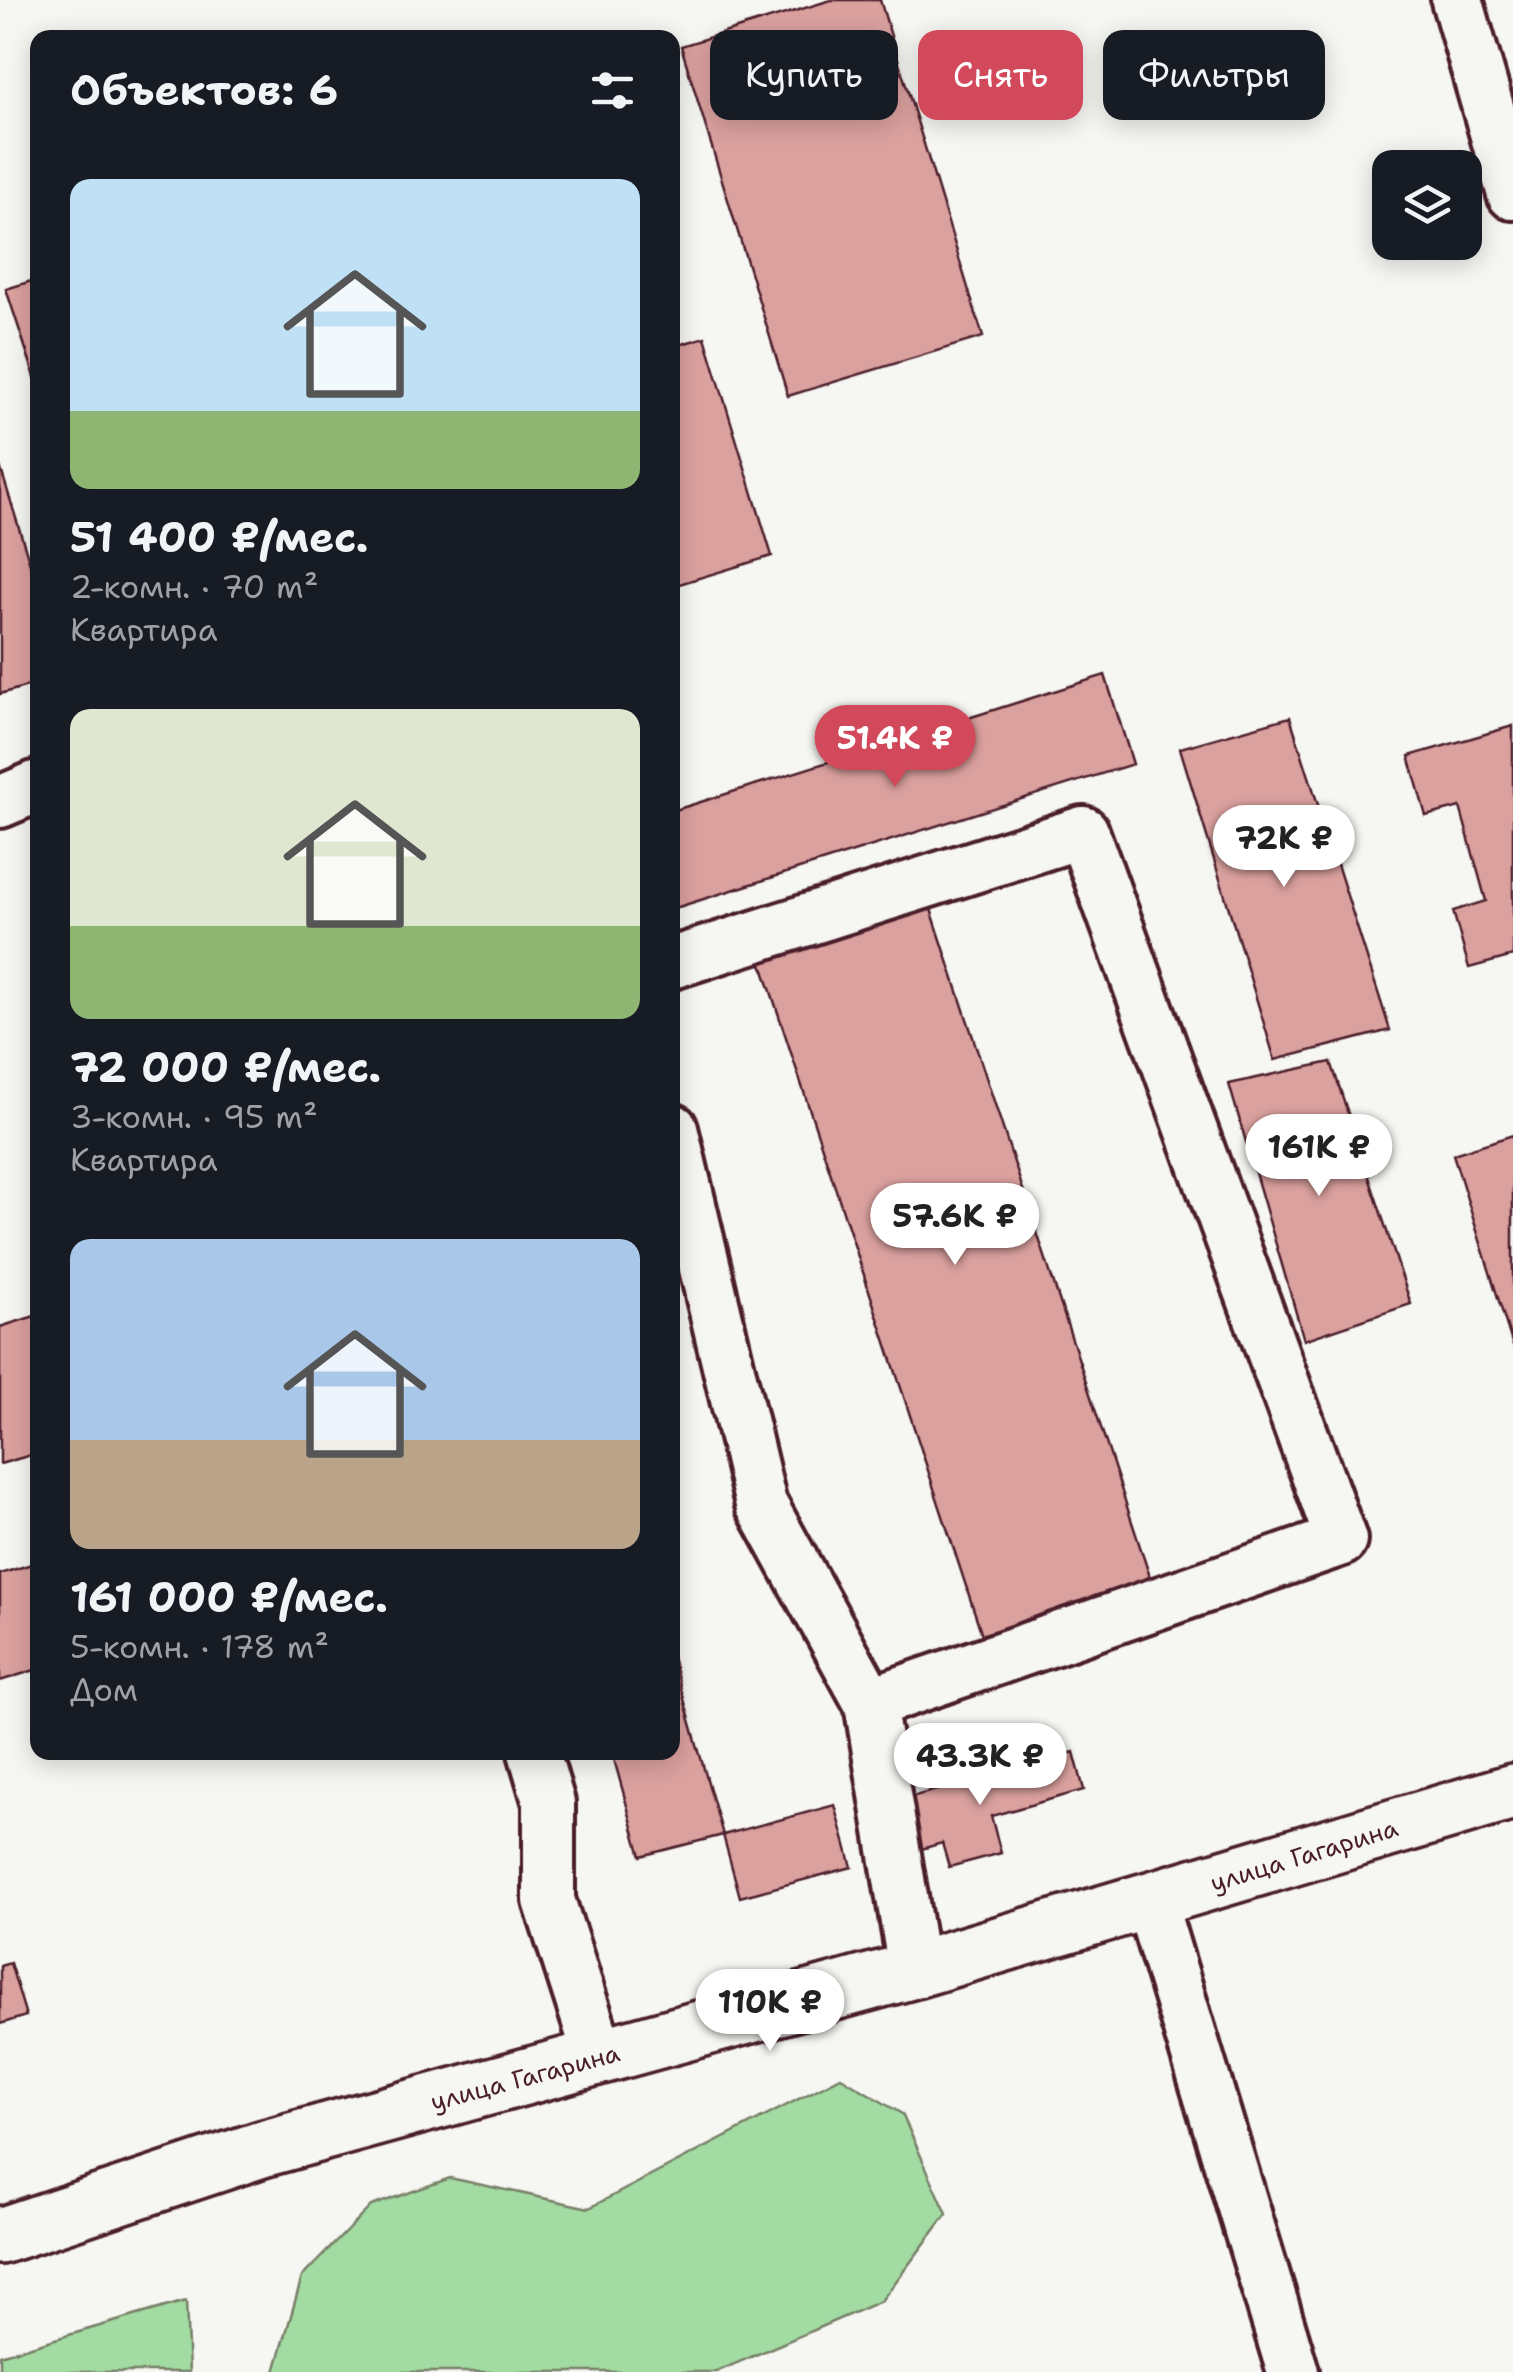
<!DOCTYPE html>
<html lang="ru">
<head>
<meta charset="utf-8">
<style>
	body { margin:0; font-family:"Shantell Sans",sans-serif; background:#20242c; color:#f1f3f6; height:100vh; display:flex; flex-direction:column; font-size:38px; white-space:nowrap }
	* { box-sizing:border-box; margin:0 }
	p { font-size:32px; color:#9ea1a6 }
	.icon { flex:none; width:55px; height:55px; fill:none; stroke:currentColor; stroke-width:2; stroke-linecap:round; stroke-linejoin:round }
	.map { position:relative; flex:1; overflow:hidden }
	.side { position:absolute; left:30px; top:30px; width:650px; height:1730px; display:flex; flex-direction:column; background:#171b24; border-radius:20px; box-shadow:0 5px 25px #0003 }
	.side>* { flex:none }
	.guide { position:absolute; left:710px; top:30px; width:652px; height:90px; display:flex; gap:20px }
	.controls { position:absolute; left:1372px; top:150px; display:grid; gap:20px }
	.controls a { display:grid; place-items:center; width:110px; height:110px; border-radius:20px; background:#171b24; box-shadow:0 5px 25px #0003; font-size:50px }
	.price { position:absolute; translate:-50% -85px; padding:0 22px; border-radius:35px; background:#fff; color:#222; font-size:32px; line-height:65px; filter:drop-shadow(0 2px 5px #0008) }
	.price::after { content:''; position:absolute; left:50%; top:60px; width:30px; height:22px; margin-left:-15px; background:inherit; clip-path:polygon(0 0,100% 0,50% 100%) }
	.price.selected { background:#d1495b; color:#fff }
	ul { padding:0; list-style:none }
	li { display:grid; align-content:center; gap:20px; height:530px; padding:0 40px }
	li span { display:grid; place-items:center; height:310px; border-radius:20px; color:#555 }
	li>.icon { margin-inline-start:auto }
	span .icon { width:180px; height:180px; fill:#fffc; stroke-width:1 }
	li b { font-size:42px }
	h2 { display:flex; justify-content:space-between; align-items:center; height:120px; padding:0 40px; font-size:42px }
	.tag { padding:0 35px; border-radius:20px; background:#171b24; box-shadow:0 5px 25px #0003; font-size:35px; line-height:90px }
	.tag.selected { background:#d1495b; color:#fff }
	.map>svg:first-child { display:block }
</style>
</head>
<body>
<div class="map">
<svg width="1513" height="2372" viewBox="0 0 1513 2372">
	<rect width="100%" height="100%" fill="#f6f6f2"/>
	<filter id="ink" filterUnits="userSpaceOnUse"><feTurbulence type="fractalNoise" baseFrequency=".01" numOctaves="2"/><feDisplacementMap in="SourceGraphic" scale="20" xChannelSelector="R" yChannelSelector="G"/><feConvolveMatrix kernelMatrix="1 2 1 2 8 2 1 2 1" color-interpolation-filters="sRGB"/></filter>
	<g filter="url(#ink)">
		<g fill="#a2dca2" stroke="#767e66" stroke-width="2.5">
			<polygon points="841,2077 902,2114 947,2214 881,2301 716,2372 275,2372 302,2277 371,2206 450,2178 589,2208"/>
			<polygon points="186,2301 189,2372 0,2372 0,2355"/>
		</g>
		<g fill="#dba19f" stroke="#4a1f2b" stroke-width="2.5">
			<polygon points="831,0 880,0 983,337 788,396 681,46"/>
			<polygon points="38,279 38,386 6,289"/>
			<polygon points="705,337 772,556 676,585 672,572 672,347"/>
			<polygon points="0,466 38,590 38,683 0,694"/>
			<polygon points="1105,675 1133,764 672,909 672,811"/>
			<polygon points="1290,717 1390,1030 1275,1060 1180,748"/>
			<polygon points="1513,726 1513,956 1469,968 1453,911 1486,901 1460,807 1426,816 1409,756"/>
			<polygon points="928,900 1151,1580 982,1635 759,955"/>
			<polygon points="1331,1062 1411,1304 1304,1340 1229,1084"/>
			<polygon points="1513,1135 1513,1346 1453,1154"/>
			<polygon points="38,1315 38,1453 0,1464 0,1327"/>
			<polygon points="38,1562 38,1669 0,1681 0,1574"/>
			<polygon points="672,1657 723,1835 641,1856 612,1752 672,1752"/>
			<polygon points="1074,1752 1084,1790 991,1816 1001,1853 949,1867 942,1843 904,1854 889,1803"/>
			<polygon points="835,1805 852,1867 740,1897 723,1835"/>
			<polygon points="10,1963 26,2016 0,2024 0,1966"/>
		</g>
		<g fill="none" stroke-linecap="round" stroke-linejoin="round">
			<defs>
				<g id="minor">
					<polyline points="1457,0 1513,194"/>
					<polyline points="0,802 38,786"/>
					<polyline points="672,963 1083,832 1341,1540 870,1703"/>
					<polyline points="672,1129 761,1504 870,1703 914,1970"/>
					<polyline points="534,1752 549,1803 549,1900 599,2056"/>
					<polyline points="1150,1900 1293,2372"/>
				</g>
				<polyline id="major" points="0,2236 262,2149 914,1970 1513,1792"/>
			</defs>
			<use href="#minor" stroke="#4a1f2b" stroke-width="58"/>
			<use href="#major" stroke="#4a1f2b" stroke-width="62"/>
			<use href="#minor" stroke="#f6f6f2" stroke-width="50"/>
			<use href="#major" stroke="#f6f6f2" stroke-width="55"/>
		</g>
	</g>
	<g text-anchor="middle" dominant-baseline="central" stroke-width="9" stroke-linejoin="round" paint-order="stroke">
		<g font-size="25" fill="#4a1f2b" stroke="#f6f6f2">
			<text transform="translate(1304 1855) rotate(-17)">улица Гагарина</text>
			<text transform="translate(525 2077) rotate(-15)">улица Гагарина</text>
		</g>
	</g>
</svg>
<div class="controls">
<a><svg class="icon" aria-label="layers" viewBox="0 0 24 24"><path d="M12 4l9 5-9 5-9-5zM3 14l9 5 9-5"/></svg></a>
</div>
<b class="price selected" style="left:895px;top:790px">51.4K ₽</b>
<b class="price" style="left:1284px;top:890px">72K ₽</b>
<b class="price" style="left:1319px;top:1199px">161K ₽</b>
<b class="price" style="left:955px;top:1268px">57.6K ₽</b>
<b class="price" style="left:980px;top:1808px">43.3K ₽</b>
<b class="price" style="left:770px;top:2054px">110K ₽</b>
<div class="guide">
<a class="tag">Купить</a>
<a class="tag selected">Снять</a>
<a class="tag">Фильтры</a>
</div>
<section class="side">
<h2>Объектов: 6<svg class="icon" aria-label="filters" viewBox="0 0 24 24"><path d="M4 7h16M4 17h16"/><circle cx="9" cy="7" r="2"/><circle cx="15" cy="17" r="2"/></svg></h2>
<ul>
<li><span style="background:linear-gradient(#bfe0f5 75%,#8fb573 0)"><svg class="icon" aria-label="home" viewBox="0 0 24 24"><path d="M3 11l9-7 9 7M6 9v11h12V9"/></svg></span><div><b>51 400 ₽/мес.</b><p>2-комн. · 70 m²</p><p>Квартира</p></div></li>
<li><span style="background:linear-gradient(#dfe7d0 70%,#8fb573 0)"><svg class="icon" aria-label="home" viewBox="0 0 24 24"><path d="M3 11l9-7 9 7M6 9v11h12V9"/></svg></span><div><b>72 000 ₽/мес.</b><p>3-комн. · 95 m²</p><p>Квартира</p></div></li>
<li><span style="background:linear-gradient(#a9c7e8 65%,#b9a48a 0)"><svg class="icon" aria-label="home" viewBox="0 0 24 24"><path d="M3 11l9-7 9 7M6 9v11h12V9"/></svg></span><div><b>161 000 ₽/мес.</b><p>5-комн. · 178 m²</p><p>Дом</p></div></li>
</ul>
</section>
</div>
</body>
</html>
